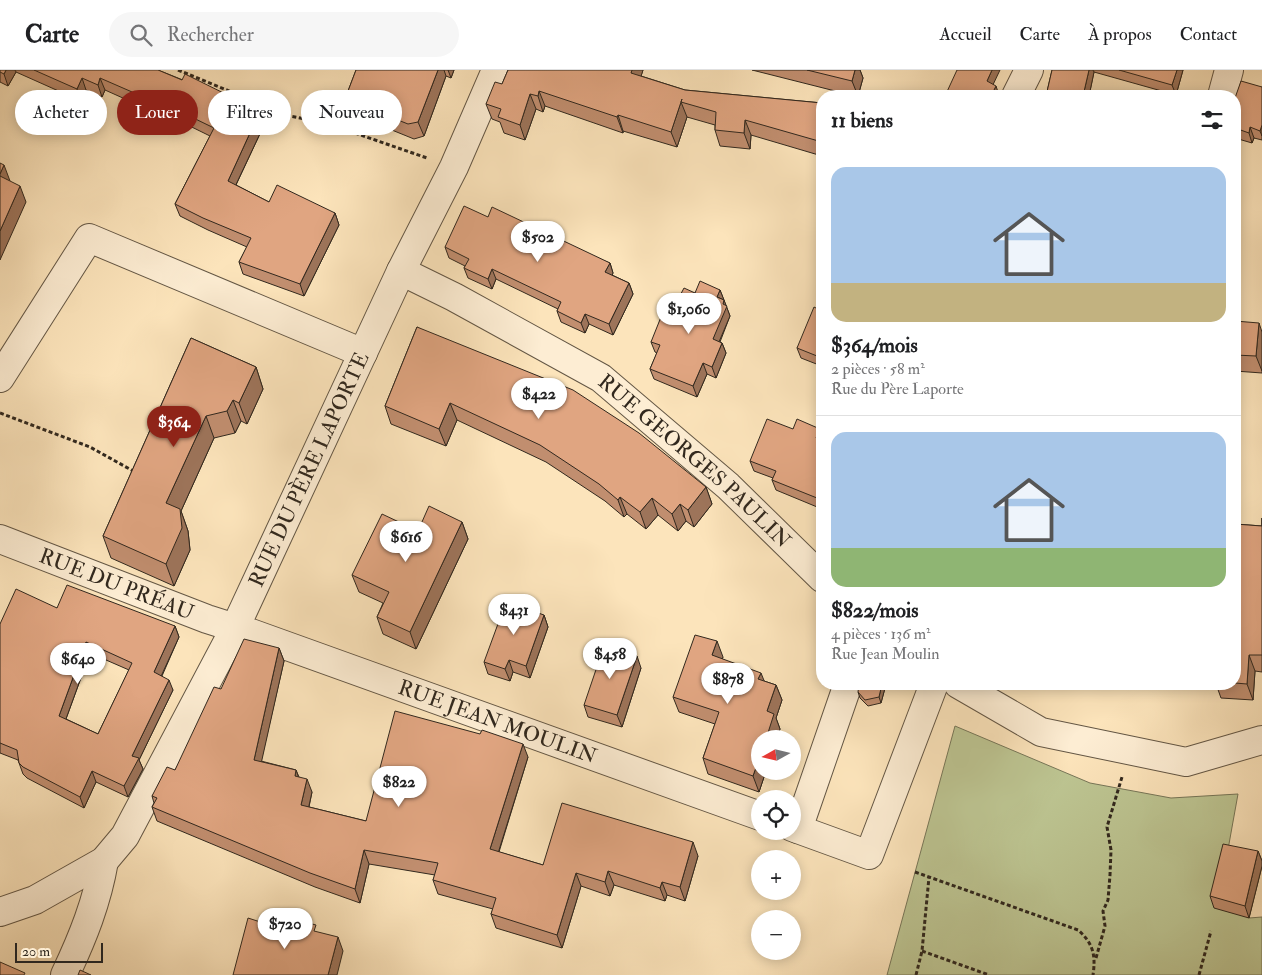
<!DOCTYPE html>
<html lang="fr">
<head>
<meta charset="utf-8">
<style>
	body { margin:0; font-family:"IM FELL Double Pica",serif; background:#f6f6f6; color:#202124; height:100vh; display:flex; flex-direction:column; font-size:19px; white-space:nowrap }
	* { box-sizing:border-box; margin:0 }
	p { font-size:16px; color:#757577 }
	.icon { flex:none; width:28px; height:28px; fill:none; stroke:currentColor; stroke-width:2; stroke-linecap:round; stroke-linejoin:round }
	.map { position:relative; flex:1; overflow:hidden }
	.drawer { position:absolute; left:816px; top:20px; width:425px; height:600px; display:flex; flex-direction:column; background:#fff; border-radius:20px; box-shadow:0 2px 12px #0003 }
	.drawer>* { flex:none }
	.banner { position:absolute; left:15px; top:20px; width:475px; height:45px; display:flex; gap:10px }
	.needle { width:32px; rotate:262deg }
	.buttons { position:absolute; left:751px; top:660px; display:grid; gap:10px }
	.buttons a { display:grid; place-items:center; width:50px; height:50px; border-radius:50%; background:#fff; box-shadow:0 2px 12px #0003; font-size:25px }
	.scale { position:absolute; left:15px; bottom:12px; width:88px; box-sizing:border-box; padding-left:5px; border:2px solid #31281e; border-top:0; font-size:14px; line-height:18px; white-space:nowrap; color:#31281e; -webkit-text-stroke:4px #fdedd3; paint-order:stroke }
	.price { position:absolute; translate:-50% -42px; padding:0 11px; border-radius:18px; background:#fff; color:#222; font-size:16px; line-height:32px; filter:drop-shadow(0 1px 2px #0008) }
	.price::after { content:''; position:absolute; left:50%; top:30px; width:15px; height:11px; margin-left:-8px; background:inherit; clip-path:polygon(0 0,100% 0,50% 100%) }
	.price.on { background:#8f2418; color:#fff }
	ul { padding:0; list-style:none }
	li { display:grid; align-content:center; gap:10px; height:265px; padding:0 15px }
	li+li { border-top:1px solid #e0e0e0 }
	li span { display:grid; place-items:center; height:155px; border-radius:15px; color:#555 }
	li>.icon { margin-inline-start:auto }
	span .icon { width:90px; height:90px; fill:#fffc; stroke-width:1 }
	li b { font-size:21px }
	h2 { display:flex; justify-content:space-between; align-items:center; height:60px; padding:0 15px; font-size:21px }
	.pill { padding:0 18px; border-radius:22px; background:#fff; box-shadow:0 2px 12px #0003; font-size:18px; line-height:45px }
	.pill.on { background:#8f2418; color:#fff }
	header { display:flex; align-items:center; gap:30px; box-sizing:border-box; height:70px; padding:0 25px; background:#fff; border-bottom:1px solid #e0e0e0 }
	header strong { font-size:24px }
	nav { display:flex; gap:28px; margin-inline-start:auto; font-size:18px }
	.search { width:350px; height:45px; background:#f6f6f6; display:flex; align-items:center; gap:12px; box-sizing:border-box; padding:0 18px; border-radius:28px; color:#757577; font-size:19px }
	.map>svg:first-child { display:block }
</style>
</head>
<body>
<header>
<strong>Carte</strong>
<div class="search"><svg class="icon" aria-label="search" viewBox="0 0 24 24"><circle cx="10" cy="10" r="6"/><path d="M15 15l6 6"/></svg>Rechercher</div>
<nav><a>Accueil</a><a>Carte</a><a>À propos</a><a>Contact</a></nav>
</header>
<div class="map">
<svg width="1262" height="905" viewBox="0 0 1262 905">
	<rect width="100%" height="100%" fill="#fce4bb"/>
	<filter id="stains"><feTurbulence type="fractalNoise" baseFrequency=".004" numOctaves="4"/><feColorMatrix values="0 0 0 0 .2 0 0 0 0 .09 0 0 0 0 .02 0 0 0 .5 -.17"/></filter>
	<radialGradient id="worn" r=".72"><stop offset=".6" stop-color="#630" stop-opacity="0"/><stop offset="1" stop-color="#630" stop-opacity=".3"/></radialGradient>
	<polygon fill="#bdc592" stroke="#777658" points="955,656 1090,713 1171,728 1238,724 1227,785 1249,848 1262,847 1262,905 887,905"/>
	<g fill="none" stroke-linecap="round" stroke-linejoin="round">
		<defs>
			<g id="minor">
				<polyline points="1016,26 1029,0"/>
				<polyline points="1222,26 1229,0"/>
				<path id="s1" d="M401,201l53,26 147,81 127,108 94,92"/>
				<polyline points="0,308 89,168 363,283"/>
				<path id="s2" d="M0,469l207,80 44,14 509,183"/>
				<polyline points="958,614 1041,662 1186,692 1262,670"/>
				<polyline points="792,757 869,785 934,614"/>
				<polyline points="798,759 848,614"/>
				<path id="s3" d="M0,842l35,-12 69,-39 21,-25 110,-208 166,-357 53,-104 42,-97"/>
				<path d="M65,905c18,-38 32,-73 39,-114"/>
			</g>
		</defs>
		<use href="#minor" stroke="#645745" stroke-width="30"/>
		<g stroke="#31281e" stroke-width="3" stroke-dasharray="4 2.5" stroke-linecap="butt">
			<polyline points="178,0 290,46 326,53 427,88"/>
			<polyline points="0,343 90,377 135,402"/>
			<path d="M915,802l163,58c15,13 18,25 15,45"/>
			<polyline points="922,881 989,905"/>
			<polyline points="1096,888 1105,856 1103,841 1108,830 1110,805 1111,780 1107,757 1122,707"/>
			<polyline points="916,905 922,881 929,807"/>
			<polyline points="1199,905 1211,861"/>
		</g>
		<use href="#minor" stroke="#fdedd3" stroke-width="28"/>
	</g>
	<g fill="#c18e6f" stroke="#31281e" fill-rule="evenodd">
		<polygon points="0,0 158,0 260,41 265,53 236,115 269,132 335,143 339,155 304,226 243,204 239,192 247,177 208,160 180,146 175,134 210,66 145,34 143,37 105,20 102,27 86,20 81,31 16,2 8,16 0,12"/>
		<polygon points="356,0 454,0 451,8 446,6 424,66 414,69 350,43 345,29"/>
		<polygon points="508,0 643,0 641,6 685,20 822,33 822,86 751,65 750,79 720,76 715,60 715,55 687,47 677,77 623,61 623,63 545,36 543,42 536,39 525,70 504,63 500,52 492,49 486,34 502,14"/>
		<polygon points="752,0 860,0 863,8 858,26 855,26"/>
		<polygon points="1052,0 1183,0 1176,25 1094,2 1089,26 1046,26"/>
		<polygon points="1262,17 1262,70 1254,68 1252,73 1235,68 1235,28"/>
		<polygon points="488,147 610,193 613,203 612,205 629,213 633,224 613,265 589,254 585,263 561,252 557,241 558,239 496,209 492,219 468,208 464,198 465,196 449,188 445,177"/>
		<polygon points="720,220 730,246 720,272 722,273 726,283 716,308 707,304 697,327 654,309 650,299 657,283 655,282 651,272 667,250 695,223"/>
		<polygon points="822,241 822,308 821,308 818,298 819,295 801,288 797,278"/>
		<polygon points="1235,251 1262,262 1262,303 1235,301"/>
		<polygon points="417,257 706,417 712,434 694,457 686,451 678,461 658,445 646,459 627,444 624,447 605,431 546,392 457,350 446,376 391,354 385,336"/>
		<polygon points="191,268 256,297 263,319 247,354 241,351 235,363 214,368 181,441 188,461 190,480 174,516 111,488 103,466"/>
		<polygon points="793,359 822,366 822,439 776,420 772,410 773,408 754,401 750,391"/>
		<polygon points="1262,448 1262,602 1255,601 1253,630 1221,628 1216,614 1235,614 1235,454 1262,456"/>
		<polygon points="462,452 468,469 416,579 383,564 377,547 383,533 359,522 352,505 418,461"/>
		<path d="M57,538l118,18 4,11 -17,39 11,14 -34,70 4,9 -15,28 -32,-15 -12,26 -57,-30 -4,-4 -5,-14 -18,-7v-129zM90,583l39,17 -31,64 -32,-15z"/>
		<polygon points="544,545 548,557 530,608 513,602 510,611 488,604 484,592"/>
		<polygon points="279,578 284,591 261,691 296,700 299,707 312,722 309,737 366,751 528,687 499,782 543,795 698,786 685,831 667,825 665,831 614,815 610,826 581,816 562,878 496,858 491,844 493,839 438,824 433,810 435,805 369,794 360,833 315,817 157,751 152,737 154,733 152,726 175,700 221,619"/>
		<polygon points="723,587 722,589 764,611 776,615 782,630 776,648 780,659 759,722 708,704 703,688 715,654 679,642 673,627"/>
		<polygon points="641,598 622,657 588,647 584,635"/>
		<polygon points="885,618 881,633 868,636 860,628 858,622"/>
		<polygon points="1258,781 1262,791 1262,796 1249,848 1214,838 1210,826"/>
	</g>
	<g fill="#9d745a" stroke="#31281e">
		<polygon points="6,0 15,0 16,2 8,16 4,4"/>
		<polygon points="438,0 444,0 446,6 424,66 418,52"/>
		<polygon points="448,0 454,0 451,8"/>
		<polygon points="632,0 643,0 637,19 631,3"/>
		<polygon points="855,0 860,0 863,8 858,26 852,11"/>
		<polygon points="992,0 1000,0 990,21 987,11"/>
		<polygon points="1089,0 1093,0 1094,2 1089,26 1083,26"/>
		<polygon points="1177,0 1183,0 1176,25 1172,15"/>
		<polygon points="82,8 86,20 81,31 77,19"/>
		<polygon points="100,8 105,20 102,27 98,15"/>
		<polygon points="996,16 999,25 999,26 991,26"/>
		<polygon points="539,21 545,36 543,42 538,26"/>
		<polygon points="140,22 145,34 143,37 139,25"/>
		<polygon points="530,24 536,39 525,70 520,55"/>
		<polygon points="681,32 687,47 677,77 671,62"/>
		<polygon points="260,41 265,53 232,123 228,111"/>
		<polygon points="618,45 623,61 623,63 617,47"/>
		<polygon points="745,50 751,65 750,79 744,63"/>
		<polygon points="1262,55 1262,66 1260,61"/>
		<polygon points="1250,57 1254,68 1252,73 1249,63"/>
		<polygon points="4,95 10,111 5,122 0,109 0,104"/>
		<polygon points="20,116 26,132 0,190 0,161"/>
		<polygon points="335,143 339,155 304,226 300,214"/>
		<polygon points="610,193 613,203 609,212 605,202"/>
		<polygon points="492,199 496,209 492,219 488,209"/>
		<polygon points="629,213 633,224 613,265 609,254"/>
		<polygon points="720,220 724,230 717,227"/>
		<polygon points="724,230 730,246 716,279 713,269"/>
		<polygon points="585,244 589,254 585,263 581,253"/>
		<polygon points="1259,253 1262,262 1262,301 1256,286"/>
		<polygon points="722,273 726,283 716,308 712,297"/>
		<polygon points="703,293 707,304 697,327 693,316"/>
		<polygon points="256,297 263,319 247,354 239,333"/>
		<polygon points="233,330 241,351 235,363 227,341"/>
		<polygon points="450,333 457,350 446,376 439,359"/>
		<polygon points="206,346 214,368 181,441 188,461 190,480 174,516 166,494 166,433"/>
		<polygon points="820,359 822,366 822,373 816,368"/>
		<polygon points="706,417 712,434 694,457 688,440"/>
		<polygon points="620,427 627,444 624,447 618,430"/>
		<polygon points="652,428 658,445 646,459 640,442"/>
		<polygon points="680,434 686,451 678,461 672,444"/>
		<polygon points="462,452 468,469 416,579 410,562"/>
		<polygon points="544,545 548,557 530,608 526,596"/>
		<polygon points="175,556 179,567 158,613 154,602"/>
		<polygon points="717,571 723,587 718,601 712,585"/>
		<polygon points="86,572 90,583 63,657 59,646"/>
		<polygon points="279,578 284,591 259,703 254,690"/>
		<polygon points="1249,585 1255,601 1253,630 1247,614"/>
		<polygon points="637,586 641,598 622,657 617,645"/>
		<polygon points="509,590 513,602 510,611 505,599"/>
		<polygon points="761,603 767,618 758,609"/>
		<polygon points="169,610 173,620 139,690 143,699 128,727 124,716 132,686"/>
		<polygon points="882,614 883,614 885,618 881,633 879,627"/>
		<polygon points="776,615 782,630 776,648 780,659 777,669 766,669 767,641"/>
		<polygon points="523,674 528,687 495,793 490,779"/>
		<polygon points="760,686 760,701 766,701 759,722 753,706"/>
		<polygon points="296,700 301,714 295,706"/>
		<polygon points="92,701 96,712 84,738 80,727"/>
		<polygon points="307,709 312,722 306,749 301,735"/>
		<polygon points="693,772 698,786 685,831 680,817"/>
		<polygon points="364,780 369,794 360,833 355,819"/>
		<polygon points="1258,781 1262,791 1262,796 1249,848 1245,836"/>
		<polygon points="608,801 614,815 610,826 605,812"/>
		<polygon points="576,803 581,816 562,878 557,865"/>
		<polygon points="662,812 667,825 665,831 660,818"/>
		<polygon points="338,867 343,881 337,905 328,905"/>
	</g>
	<g fill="#e0a581" stroke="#31281e" fill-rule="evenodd">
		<polygon points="0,0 6,0 4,4 0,2"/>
		<polygon points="34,0 158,0 182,10 185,4 260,41 228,111 269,132 277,115 335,143 300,214 239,192 251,168 203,148 175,134 214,58 140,22 139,25 100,8 98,15 82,8 77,19"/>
		<polygon points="356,0 438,0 418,52 408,54 345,29"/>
		<polygon points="508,0 632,0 631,3 685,20 822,33 822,72 745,50 744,63 715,60 716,42 681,32 682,29 671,62 618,45 617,47 539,21 538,26 530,24 520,55 498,47 501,39 486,34 495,12 502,14"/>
		<polygon points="807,0 855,0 852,11"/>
		<polygon points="957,0 992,0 987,11 996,16 991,26 945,26"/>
		<polygon points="1052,0 1089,0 1083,26 1046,26"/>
		<polygon points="1119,0 1177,0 1172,15"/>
		<polygon points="1241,11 1262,17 1262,55 1260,61 1250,57 1249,63 1235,58 1235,28"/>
		<polygon points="0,93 4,95 0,104"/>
		<polygon points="0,106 20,116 0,161"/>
		<polygon points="464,136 488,147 492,137 610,193 605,202 629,213 609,254 585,244 581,253 557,241 561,232 492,199 488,209 464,198 469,189 445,177"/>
		<polygon points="700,211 720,220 717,227 724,230 723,234 727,236 713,269 722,273 712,297 703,293 693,316 650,299 660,275 651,272 661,247 667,250 684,218 695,223"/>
		<polygon points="814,237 822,241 822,300 818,298 822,288 797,278"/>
		<polygon points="1235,251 1259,253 1256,286 1235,285"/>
		<polygon points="417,257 573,320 639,363 706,417 688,440 680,434 672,444 652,428 640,442 620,427 618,430 599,414 540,375 450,333 439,359 385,336"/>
		<polygon points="191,268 256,297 239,333 233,330 227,341 206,346 166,433 180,439 182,458 166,494 103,466"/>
		<polygon points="767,349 793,359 797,349 820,359 816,368 822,371 822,430 772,410 776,401 750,391"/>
		<polygon points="429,436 462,452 410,562 377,547 389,522 352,505 382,444 418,461"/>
		<polygon points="1262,448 1262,585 1249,585 1247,614 1235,613 1235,454 1262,456"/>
		<path d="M67,515l108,41 -21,46 15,8 -37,76 7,2 -15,28 -32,-15 -12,26 -57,-30 -4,-4 -2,-13 -17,-7v-119l16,-35 41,19zM86,572l46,21 -34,71 -39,-18z"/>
		<polygon points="506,532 544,545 526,596 509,590 505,599 484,592"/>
		<polygon points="695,565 717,571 712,585 761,603 758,609 776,615 767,641 774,644 766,669 760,669 760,686 753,706 703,688 719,642 673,627"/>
		<polygon points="244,569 279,578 254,690 296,700 295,706 307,709 301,735 366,751 395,641 480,664 482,660 523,674 490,779 543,795 562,733 693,772 680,817 662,812 660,818 608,801 605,812 576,803 557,865 491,844 496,828 433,810 438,793 364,780 355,819 310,803 152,737 157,728 152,726 167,697 175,700 214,617 221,619"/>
		<polygon points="604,576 637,586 617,645 584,635"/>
		<polygon points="859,614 882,614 879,627 865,630 858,622"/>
		<polygon points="1223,774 1258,781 1245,836 1210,826"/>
		<polygon points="282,846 316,855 314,861 338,867 328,905 233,905 248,848 279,858"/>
		<polygon points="0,892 25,903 24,905 0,905"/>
		<polygon points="80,900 91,905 78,905"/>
	</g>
	<g text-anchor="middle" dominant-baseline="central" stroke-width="4" stroke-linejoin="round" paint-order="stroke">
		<g font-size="21" fill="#31281e" stroke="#fdedd3">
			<text stroke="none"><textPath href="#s1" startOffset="352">RUE GEORGES PAULIN</textPath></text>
			<text stroke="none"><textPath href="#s3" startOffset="559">RUE DU PÈRE LAPORTE</textPath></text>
			<text stroke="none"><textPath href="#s2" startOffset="125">RUE DU PRÉAU</textPath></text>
			<text stroke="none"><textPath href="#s2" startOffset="530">RUE JEAN MOULIN</textPath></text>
		</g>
	</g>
	<rect width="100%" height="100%" filter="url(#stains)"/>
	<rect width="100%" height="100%" fill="url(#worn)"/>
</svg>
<div class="buttons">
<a><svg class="needle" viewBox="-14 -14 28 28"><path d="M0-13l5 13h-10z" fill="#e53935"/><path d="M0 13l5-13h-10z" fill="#757577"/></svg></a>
<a><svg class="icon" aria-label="locate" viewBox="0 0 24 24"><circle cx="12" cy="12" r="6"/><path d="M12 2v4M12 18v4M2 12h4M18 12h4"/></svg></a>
<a>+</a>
<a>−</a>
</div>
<div class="scale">20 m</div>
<b class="price" style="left:538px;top:193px">$502</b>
<b class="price" style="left:689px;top:265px">$1,060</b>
<b class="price" style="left:539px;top:350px">$422</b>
<b class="price on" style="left:174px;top:378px">$364</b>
<b class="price" style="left:406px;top:493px">$616</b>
<b class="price" style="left:514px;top:566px">$431</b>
<b class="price" style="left:610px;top:610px">$458</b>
<b class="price" style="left:78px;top:615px">$640</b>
<b class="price" style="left:728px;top:635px">$878</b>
<b class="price" style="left:399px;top:738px">$822</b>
<b class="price" style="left:285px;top:880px">$720</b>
<div class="banner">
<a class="pill">Acheter</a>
<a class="pill on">Louer</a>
<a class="pill">Filtres</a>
<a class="pill">Nouveau</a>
</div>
<section class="drawer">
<h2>11 biens<svg class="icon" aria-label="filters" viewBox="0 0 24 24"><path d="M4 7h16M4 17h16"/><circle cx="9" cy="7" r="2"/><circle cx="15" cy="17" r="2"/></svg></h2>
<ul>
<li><span style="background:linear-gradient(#a9c7e8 75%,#c2b280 0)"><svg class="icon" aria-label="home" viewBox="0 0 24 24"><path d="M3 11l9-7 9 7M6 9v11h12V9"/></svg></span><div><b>$364/mois</b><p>2 pièces · 58 m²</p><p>Rue du Père Laporte</p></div></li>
<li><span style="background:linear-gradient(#a9c7e8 75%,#8fb573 0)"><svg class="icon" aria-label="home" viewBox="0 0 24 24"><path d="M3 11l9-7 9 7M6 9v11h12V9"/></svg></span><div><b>$822/mois</b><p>4 pièces · 136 m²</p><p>Rue Jean Moulin</p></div></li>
</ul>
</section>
</div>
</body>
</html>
